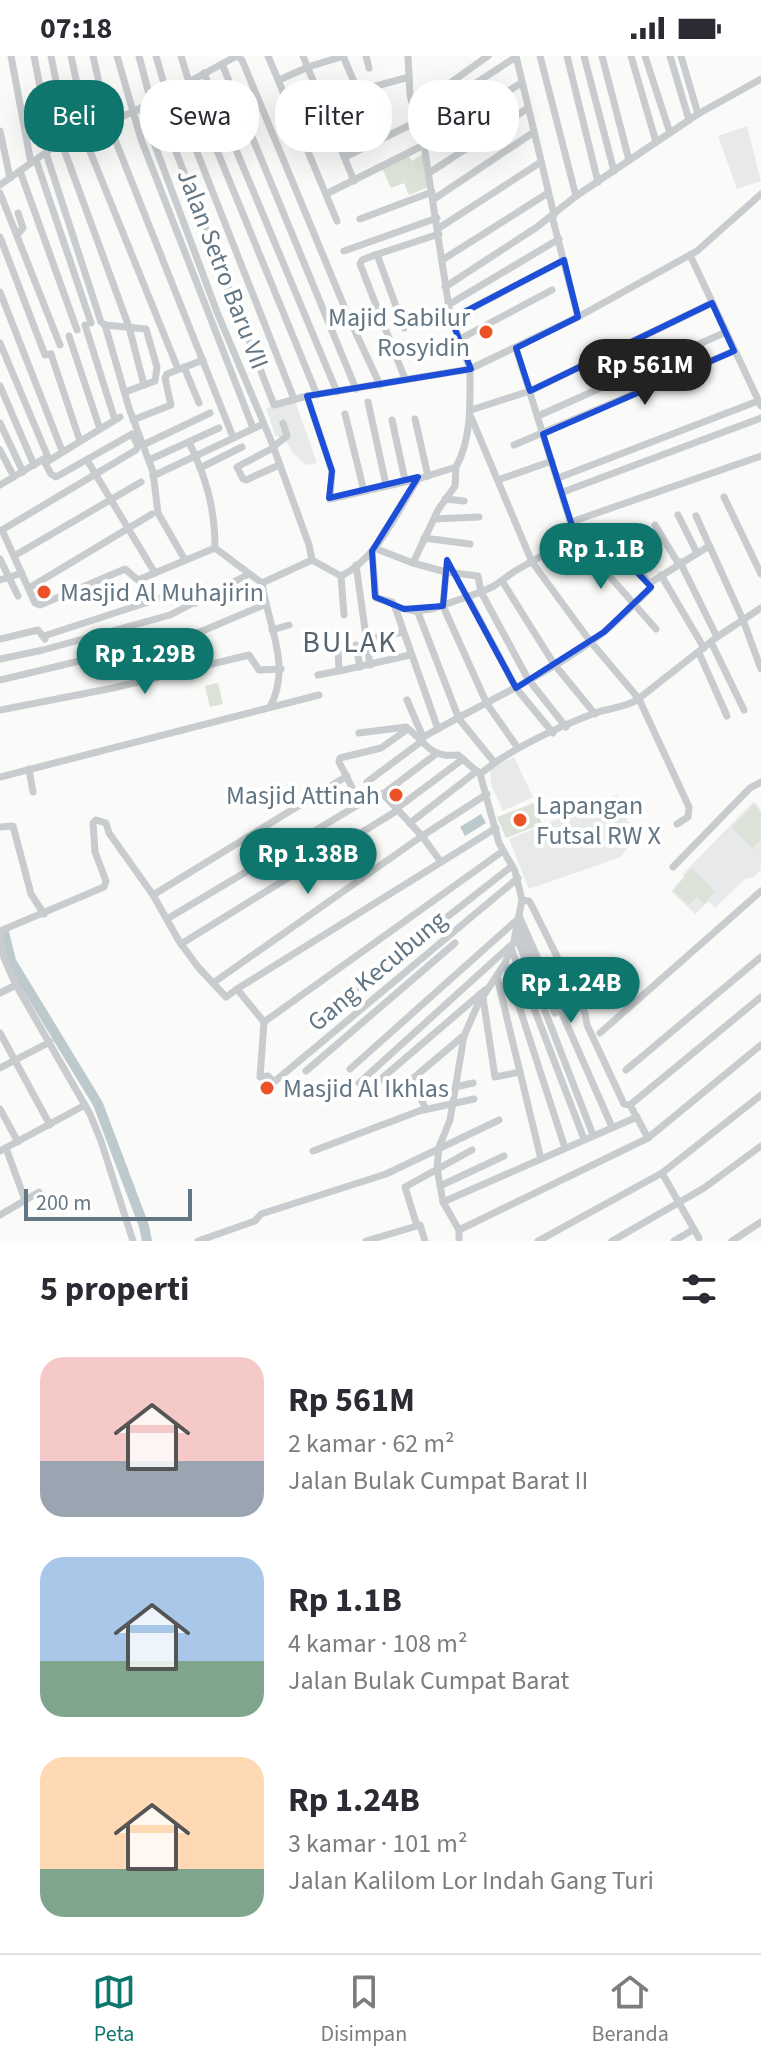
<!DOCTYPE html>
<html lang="id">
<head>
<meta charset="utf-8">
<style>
	body { margin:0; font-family:"Source Sans 3",sans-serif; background:#f7f7f7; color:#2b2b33; height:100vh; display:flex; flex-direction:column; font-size:30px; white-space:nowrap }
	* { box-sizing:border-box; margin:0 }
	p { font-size:26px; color:#7c7c81 }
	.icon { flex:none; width:44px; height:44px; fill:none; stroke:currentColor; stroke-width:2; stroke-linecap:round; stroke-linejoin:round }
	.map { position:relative; height:1185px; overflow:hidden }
	.panel { display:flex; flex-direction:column; background:#fff; flex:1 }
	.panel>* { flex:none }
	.guide { position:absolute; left:24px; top:24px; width:714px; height:72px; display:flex; gap:16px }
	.scale { position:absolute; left:24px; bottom:20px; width:168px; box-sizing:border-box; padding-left:8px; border:4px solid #637684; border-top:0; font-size:22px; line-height:28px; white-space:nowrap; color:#637684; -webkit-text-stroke:6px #fff; paint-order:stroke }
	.price { position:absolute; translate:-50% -68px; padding:0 18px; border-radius:28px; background:#0f766e; color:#fff; font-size:26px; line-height:52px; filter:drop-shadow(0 2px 4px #0008) }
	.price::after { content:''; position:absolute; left:50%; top:48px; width:24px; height:18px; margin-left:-12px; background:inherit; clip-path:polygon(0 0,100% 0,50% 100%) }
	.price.selected { background:#222; color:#fff }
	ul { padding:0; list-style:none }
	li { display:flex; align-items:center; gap:24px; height:200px; padding:0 40px }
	li span { display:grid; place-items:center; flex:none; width:224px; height:160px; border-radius:24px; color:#555 }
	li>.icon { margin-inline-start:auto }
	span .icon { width:96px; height:96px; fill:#fffc; stroke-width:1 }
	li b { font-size:34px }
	h2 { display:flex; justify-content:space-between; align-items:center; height:96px; padding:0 40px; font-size:34px }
	.pill { padding:0 28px; border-radius:32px; background:#fff; box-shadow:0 8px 32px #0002; font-size:28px; line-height:72px }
	.pill.selected { background:#0f766e; color:#fff }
	.status { display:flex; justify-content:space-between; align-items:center; height:56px; padding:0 40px; background:#fff; direction:ltr }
	.status svg { height:22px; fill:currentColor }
	.menu { display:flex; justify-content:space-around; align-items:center; height:112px; border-top:2px solid #e1e1e2; background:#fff; font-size:22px; color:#7c7c81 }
	.menu a { display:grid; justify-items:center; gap:4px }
	.menu .selected { color:#0f766e }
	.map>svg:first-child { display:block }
</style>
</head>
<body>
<div class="status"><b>07:18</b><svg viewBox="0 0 49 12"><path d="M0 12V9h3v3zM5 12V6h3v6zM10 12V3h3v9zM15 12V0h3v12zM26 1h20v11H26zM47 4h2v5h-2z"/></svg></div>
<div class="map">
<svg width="761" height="1185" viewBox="0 0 761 1185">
	<rect width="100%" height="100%" fill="#fafaf8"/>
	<g fill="#e8e9e9">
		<polygon points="747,70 761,125 737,133 718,80"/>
		<polygon points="295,345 317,407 306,409 293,397 285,384 275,379 266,352"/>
		<polygon points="514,701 533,741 503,755 491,728 490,713"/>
		<polygon points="617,739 634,781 621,801 529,833 509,783"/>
		<polygon points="754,745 761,754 761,814 752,822 746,822 715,852 709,845 695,858 671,835 684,821 683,818"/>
	</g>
	<g fill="#dce2d8">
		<polygon points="423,98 429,131 409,139 404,127 391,132 382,112 408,99 412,105"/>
		<polygon points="218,627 223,648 210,651 205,630"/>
		<polygon points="534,747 542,768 506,782 497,761"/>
		<polygon points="754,748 761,757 761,785 757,786 753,793 732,772"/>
		<polygon points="691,812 715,835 704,848 697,841 689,849 673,835"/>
	</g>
	<polygon fill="#bdcacd" points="481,758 486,767 465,780 460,771"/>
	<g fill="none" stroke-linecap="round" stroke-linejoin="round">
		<polyline stroke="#bdcacd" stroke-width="10" points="4,876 11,905 98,1048 144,1170 147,1185"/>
		<g stroke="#c8cccf" stroke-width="7">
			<polyline points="11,0 31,107"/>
			<polyline points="34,0 52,92"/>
			<polyline points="51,0 68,85"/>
			<polyline points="71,0 87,75"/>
			<polyline points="93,0 108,66 233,381"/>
			<polyline points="117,0 141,83 253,372"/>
			<polyline points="139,0 151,46"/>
			<polyline points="156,0 167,38"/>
			<polyline points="181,0 189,26 317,339"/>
			<polyline points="268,0 337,165"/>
			<polyline points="303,0 354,125"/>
			<polyline points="343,0 379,84"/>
			<polyline points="366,0 369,12"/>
			<polyline points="516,0 554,159"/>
			<polyline points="540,0 576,140"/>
			<polyline points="567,0 598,126"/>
			<polyline points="584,0 614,115"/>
			<polyline points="602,0 629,104"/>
			<polyline points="631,0 656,86"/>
			<polyline points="645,0 670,77"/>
			<polyline points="670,0 689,64"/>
			<polyline points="681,0 698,58"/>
			<polyline points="233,2 237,0 242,4 349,262 380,329"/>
			<polyline points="222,8 356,333"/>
			<polyline points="204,17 337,336"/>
			<polyline points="279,24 308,11 344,0"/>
			<polyline points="173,35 294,343"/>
			<polyline points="358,35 409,21"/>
			<polyline points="436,37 488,0"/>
			<polyline points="156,44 274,349 307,340 470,313 450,258 424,89 410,39 408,0"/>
			<polyline points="141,52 217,256 272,387 309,489 312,504"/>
			<polyline points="0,75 10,122"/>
			<polyline points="83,78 178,313"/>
			<polyline points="62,88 129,271 144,329"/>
			<polyline points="46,97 101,266 105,269 129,352 153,416 158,457 185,504"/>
			<polyline points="345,101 416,66 516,1"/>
			<polyline points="36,104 91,267"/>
			<polyline points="20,115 77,274"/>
			<polyline points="429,117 528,52"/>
			<polyline points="0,129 52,92 141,52 233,2"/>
			<polyline points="0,137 60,289"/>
			<polyline points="326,138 424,89 521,27"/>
			<polyline points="434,143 534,76"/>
			<polyline points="552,160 578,261"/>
			<polyline points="360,163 432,136"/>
			<polyline points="439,172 541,106"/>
			<polyline points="17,179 23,172 18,157"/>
			<polyline points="0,181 45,299 51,298"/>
			<polyline points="344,195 437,162"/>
			<polyline points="375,199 439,178"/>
			<polyline points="690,199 761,350"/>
			<polyline points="442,204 548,137"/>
			<polyline points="445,231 537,171 576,140 698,58 761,23"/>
			<polyline points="0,236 61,392"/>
			<polyline points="448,249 559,183"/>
			<polyline points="451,263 564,204"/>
			<polyline points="85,269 114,361"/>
			<polyline points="105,269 146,273 157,311 155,325 125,336"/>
			<polyline points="404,272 378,201 375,199 362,204 360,208 405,323"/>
			<polyline points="69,280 99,370"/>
			<polyline points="458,284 552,234"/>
			<polyline points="0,287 48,401"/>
			<polyline points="516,292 575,481 656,573"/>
			<polyline points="51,298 79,382"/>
			<polyline points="184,311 199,347"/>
			<polyline points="0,330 34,409"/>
			<polyline points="307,340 332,415 330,443 418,423"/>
			<polyline points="368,346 386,429"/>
			<polyline points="471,354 530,335 712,247"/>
			<polyline points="345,358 364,435"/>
			<polyline points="538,360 726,276"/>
			<polyline points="120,361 45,407 51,418 56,421 132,378 138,390 136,394 2,474 35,547 40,549 125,513 138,524 215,492 262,527"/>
			<polyline points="471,361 532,506 590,585 639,643 689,751 688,761 677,768"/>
			<polyline points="415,363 428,420"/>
			<polyline points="133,364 171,349 165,322 167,318 203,304"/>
			<polyline points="392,364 405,424"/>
			<polyline points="0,367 23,416"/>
			<path d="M189,386c17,36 26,65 26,106"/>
			<polyline points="143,389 210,357"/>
			<polyline points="514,389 734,295"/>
			<polyline points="273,391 287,380 283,367"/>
			<polyline points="273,392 237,411 243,423 246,424 279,409"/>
			<polyline points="0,394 14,421"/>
			<polyline points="87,404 155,517"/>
			<polyline points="149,404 219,372"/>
			<polyline points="200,412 242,391"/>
			<polyline points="153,420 263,368"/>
			<polyline points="558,422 758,345"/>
			<polyline points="498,424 552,405"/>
			<polyline points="0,429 45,402"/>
			<polyline points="563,436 761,362"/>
			<polyline points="724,441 761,518"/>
			<polyline points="445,443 464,445"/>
			<polyline points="678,459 697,497"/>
			<polyline points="696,460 743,564 761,613"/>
			<polyline points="434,463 479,461"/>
			<polyline points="571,466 761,400"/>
			<polyline points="655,469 678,507"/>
			<polyline points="575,479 598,475 650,527"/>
			<polyline points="424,482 470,488"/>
			<polyline points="374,492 413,507 446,516 478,520 481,536 528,623 566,671"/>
			<polyline points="372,495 376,542 392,546 395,551 415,555 432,553 481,536 494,530 515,515 575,481"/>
			<polyline points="14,500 141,426"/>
			<polyline points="0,503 18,540"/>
			<polyline points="680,506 717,581"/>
			<polyline points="413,507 438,454 455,430 456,411"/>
			<polyline points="356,509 370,609"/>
			<polyline points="446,516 443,550 487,648 518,692"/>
			<polyline points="661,519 704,592"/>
			<polyline points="341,520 344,559"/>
			<polyline points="0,524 22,517"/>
			<polyline points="502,525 554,608 595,658"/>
			<polyline points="29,532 152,458"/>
			<polyline points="467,540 516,632 553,677"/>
			<polyline points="395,551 438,673"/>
			<polyline points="417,554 459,663 494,706"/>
			<polyline points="272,574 289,569"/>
			<polyline points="343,578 338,592 339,615 410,599"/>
			<polyline points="44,580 176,537 195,547"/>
			<polyline points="0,583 38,574 45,583"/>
			<polyline points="366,584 403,576"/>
			<polyline points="711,586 744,654"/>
			<polyline points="356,589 360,611"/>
			<polyline points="699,597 727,660"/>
			<polyline points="0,603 43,594 170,559 249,518"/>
			<polyline points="318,619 338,615"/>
			<polyline points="0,624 200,576 266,548"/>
			<polyline points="407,644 423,681"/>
			<path d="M270,651c22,-41 -2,-81 -8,-124l50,-23 29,16c38,-19 55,-63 77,-97l38,-12c16,-29 14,-65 14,-98l108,-52 119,-66 64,-57"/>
			<polyline points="0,654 113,632 249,599 259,614 281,613"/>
			<path d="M359,677l47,-6c21,16 23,31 52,28l22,19 19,69 16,28 7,29 -8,41 -9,22 -27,41 -14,32 -14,84 -11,27 -2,21 6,34 16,28v11"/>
			<path d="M420,683c61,-36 128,-63 184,-107 16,-13 31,-29 46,-43v-6l59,-37"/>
			<polyline points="29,713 33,736"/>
			<path d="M480,718c32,-26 76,-46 115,-61 14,-5 28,-5 42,-13l80,-63 44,-29"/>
			<polyline points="0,721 319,639"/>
			<polyline points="367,726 422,685"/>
			<polyline points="383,738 436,698"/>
			<polyline points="360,747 339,706 340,702 381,692 408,673"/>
			<polyline points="396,753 463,703"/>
			<polyline points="410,767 477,715"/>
			<polyline points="0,771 13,770 31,838 44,858"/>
			<polyline points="673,811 750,732 761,726"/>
			<polyline points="153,839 347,720"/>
			<polyline points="522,844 529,845 532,850 585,957 587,969 624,1048 630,1049 648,1082"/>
			<polyline points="520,862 612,1071"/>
			<polyline points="167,863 378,737 383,738 422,780 441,806"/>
			<polyline points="517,869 555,957"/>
			<polyline points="0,875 104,831 106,825 95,796 93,767 96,764 106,767 109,777 153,839 179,885 198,911 226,941 237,933 264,966 260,1021 268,1020 274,1026 518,822"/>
			<polyline points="0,880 4,902 16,929 90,1058 101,1085 133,1185"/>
			<polyline points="516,880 593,1079"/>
			<polyline points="181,888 398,754"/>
			<polyline points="511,892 584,1083"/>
			<polyline points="505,907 565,1092"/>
			<polyline points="497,921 541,1103"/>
			<polyline points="213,927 422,780 487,738"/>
			<polyline points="237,933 496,772"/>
			<polyline points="0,937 16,929"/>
			<polyline points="483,942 495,1021 520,1016"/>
			<polyline points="264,966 503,795"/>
			<polyline points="311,968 512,810"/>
			<polyline points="0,977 50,1069"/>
			<polyline points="600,977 761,835"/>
			<polyline points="0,1012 50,986"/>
			<polyline points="350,1013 518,863"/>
			<polyline points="626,1014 761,901"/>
			<polyline points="306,1015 455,887"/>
			<polyline points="359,1027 510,890"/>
			<polyline points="374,1029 485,934"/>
			<polyline points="455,1031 473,1027"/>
			<polyline points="418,1037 426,1053"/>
			<polyline points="392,1040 462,981"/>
			<polyline points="630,1049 761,941"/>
			<polyline points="0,1053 18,1086"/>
			<polyline points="6,1092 25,1144"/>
			<polyline points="0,1095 85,1049"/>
			<polyline points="313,1095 419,1055 474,1043"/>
			<polyline points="662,1117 699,1182"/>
			<polyline points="440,1130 504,1100"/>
			<polyline points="443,1146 637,1061"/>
			<polyline points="0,1159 39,1136"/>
			<polyline points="417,1170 405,1131 472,1094"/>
			<polyline points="459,1174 648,1082 761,989"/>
			<polyline points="198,1185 255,1165 261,1158 386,1118 499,1064"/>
			<polyline points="366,1185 420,1169 425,1185"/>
			<polyline points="538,1185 662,1117 761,1039"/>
			<polyline points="612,1185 704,1132 761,1090"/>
			<polyline points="674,1185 694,1173"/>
			<polyline points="732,1185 761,1166"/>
		</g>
	</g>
	<path fill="none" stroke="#1d4ed8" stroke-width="6" stroke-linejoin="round" d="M564,204l14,57 -62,31 14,43 182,-88 22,48 -191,83 32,101 23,-4 53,56 -47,45 -88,56 -69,-128 -4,46 -39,3 -29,-12 -3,-46 46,-74 -89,21 3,-27 -25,-75 164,-27 -20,-50z"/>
	<g fill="#eb5326" stroke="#fff" stroke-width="3">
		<circle cx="486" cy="276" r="8"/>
		<circle cx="44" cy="536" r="8"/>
		<circle cx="396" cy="739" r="8"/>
		<circle cx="520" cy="764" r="8"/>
		<circle cx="267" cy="1032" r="8"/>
	</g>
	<g text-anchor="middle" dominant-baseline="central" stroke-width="8" stroke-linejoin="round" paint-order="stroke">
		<g font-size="26" fill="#637684" stroke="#fff">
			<text transform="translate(223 213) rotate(69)">Jalan Setro Baru VII</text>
			<text transform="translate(377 915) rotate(-40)">Gang Kecubung</text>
		</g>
		<g font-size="26" fill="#637684" stroke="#fff" text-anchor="start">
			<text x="470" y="261" text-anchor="end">Majid Sabilur<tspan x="470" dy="30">Rosyidin</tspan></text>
			<text x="60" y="536">Masjid Al Muhajirin</text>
			<text x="380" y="739" text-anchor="end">Masjid Attinah</text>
			<text x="536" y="749">Lapangan<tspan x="536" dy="30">Futsal RW X</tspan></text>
			<text x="283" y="1032">Masjid Al Ikhlas</text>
		</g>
		<g font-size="30" letter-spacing="2" fill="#56646f" stroke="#fff">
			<text x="350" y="586">BULAK</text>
		</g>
	</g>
</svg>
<div class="scale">200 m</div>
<b class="price selected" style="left:645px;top:351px">Rp 561M</b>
<b class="price" style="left:601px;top:535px">Rp 1.1B</b>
<b class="price" style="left:145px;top:640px">Rp 1.29B</b>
<b class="price" style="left:308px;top:840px">Rp 1.38B</b>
<b class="price" style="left:571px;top:969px">Rp 1.24B</b>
<div class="guide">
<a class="pill selected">Beli</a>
<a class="pill">Sewa</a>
<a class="pill">Filter</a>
<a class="pill">Baru</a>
</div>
</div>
<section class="panel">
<h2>5 properti<svg class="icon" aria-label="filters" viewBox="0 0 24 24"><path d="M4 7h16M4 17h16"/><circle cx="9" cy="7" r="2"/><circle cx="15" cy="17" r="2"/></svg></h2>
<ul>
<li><span style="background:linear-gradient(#f6c9c9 65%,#9aa5b1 0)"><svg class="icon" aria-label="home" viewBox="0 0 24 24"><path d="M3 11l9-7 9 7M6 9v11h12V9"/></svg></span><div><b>Rp 561M</b><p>2 kamar · 62 m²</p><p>Jalan Bulak Cumpat Barat II</p></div></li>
<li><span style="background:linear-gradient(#a9c7e8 65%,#7fa58c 0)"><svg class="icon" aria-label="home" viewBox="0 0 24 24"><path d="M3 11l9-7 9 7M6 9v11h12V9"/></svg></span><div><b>Rp 1.1B</b><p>4 kamar · 108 m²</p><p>Jalan Bulak Cumpat Barat</p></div></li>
<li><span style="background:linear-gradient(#ffd9b3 70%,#7fa58c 0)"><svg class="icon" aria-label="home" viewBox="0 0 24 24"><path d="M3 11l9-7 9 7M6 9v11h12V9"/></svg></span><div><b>Rp 1.24B</b><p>3 kamar · 101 m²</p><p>Jalan Kalilom Lor Indah Gang Turi</p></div></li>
</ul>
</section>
<nav class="menu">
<a class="selected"><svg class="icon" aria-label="map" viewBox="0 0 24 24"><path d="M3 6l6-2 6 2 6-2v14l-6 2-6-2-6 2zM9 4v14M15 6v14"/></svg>Peta</a>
<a><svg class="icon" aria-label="saved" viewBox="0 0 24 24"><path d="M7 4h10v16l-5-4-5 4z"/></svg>Disimpan</a>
<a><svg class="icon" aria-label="home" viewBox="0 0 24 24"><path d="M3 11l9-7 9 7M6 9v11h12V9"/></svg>Beranda</a>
</nav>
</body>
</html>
